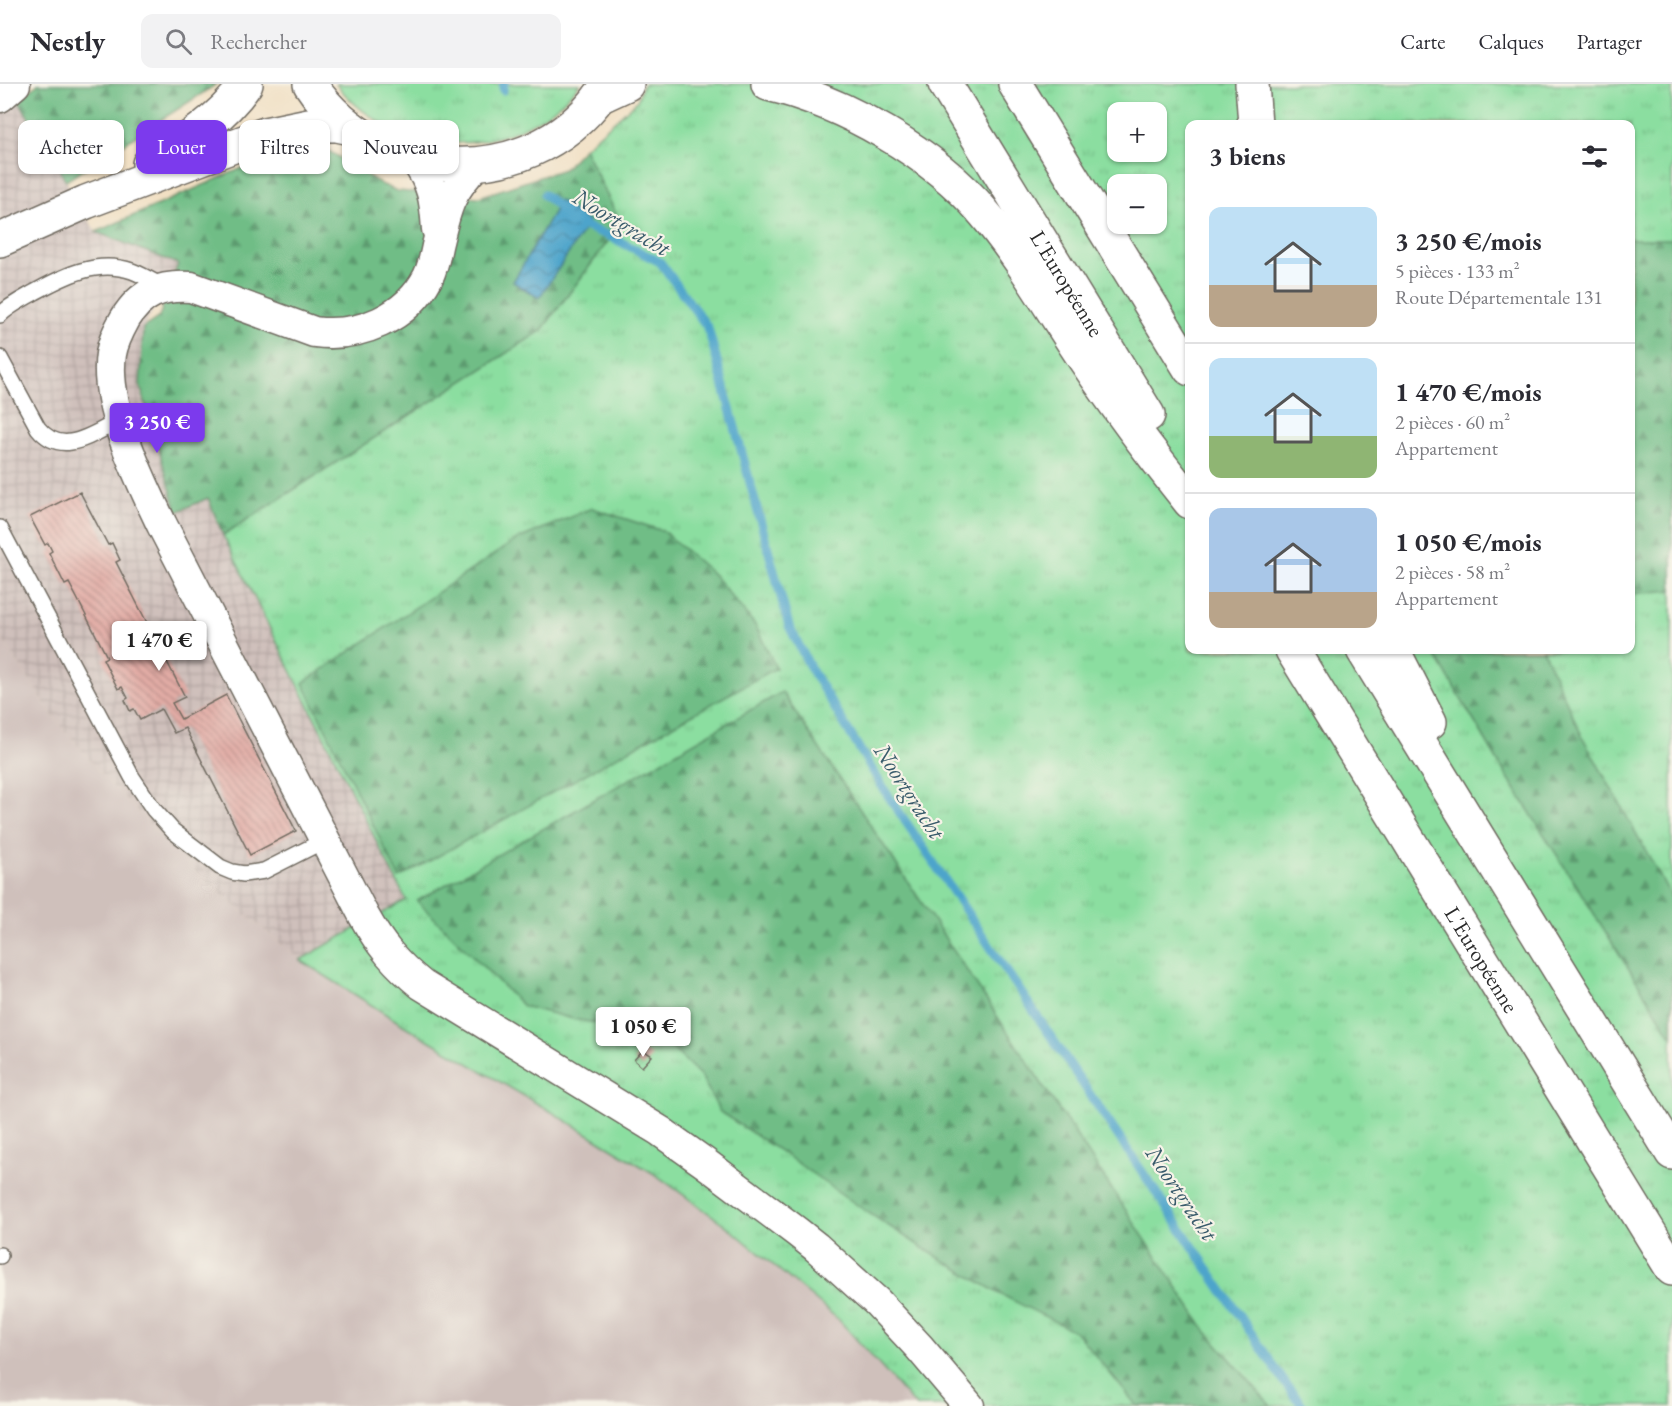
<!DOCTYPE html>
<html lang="fr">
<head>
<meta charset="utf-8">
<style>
	body { margin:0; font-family:"EB Garamond",serif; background:#f2f2f3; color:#2b2b33; height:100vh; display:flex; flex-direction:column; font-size:22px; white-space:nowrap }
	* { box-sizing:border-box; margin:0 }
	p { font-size:20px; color:#7c7c81 }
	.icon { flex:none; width:33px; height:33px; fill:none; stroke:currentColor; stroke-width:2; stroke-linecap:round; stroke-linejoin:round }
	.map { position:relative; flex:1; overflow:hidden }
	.side { position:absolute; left:1185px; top:36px; width:450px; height:534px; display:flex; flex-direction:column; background:#fff; border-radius:12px; box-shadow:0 2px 4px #0004 }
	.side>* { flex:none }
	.banner { position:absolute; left:18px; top:36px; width:570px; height:54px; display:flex; gap:12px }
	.tools { position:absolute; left:1107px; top:18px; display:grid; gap:12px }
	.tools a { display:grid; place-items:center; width:60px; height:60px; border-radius:12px; background:#fff; box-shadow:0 2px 4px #0004; font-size:30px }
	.price { position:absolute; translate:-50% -51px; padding:0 14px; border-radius:6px; background:#fff; color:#222; font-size:20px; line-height:39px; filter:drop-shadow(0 2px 3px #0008) }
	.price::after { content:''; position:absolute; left:50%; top:36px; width:18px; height:14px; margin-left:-9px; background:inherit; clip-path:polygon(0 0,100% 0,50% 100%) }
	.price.current { background:#7c3aed; color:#fff }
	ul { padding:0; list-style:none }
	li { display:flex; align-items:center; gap:18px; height:150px; padding:0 24px }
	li+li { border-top:2px solid #e1e1e2 }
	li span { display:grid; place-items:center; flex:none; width:168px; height:120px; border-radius:12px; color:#555 }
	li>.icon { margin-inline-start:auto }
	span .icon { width:72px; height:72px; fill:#fffc; stroke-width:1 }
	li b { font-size:26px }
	h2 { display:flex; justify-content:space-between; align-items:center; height:72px; padding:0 24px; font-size:26px }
	.tag { padding:0 21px; border-radius:12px; background:#fff; box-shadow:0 2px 4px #0004; font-size:21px; line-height:54px }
	.tag.current { background:#7c3aed; color:#fff }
	header { display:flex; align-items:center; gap:36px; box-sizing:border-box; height:84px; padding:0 30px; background:#fff; border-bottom:2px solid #e1e1e2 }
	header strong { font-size:28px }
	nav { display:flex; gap:33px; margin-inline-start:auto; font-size:21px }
	.search { width:420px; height:54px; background:#f2f2f3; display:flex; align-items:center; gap:15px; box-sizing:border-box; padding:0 21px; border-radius:12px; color:#7c7c81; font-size:22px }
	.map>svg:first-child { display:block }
</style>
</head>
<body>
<header>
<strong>Nestly</strong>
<div class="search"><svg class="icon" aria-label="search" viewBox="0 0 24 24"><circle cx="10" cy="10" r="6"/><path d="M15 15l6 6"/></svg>Rechercher</div>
<nav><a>Carte</a><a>Calques</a><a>Partager</a></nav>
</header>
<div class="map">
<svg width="1672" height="1322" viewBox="0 0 1672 1322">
	<defs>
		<pattern id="industrial-grid" width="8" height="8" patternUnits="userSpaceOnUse" patternTransform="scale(1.5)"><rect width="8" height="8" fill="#cfc0bb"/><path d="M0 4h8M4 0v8" fill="none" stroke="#b2a5a1"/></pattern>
		<pattern id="grass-tufts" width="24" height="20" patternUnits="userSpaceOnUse" patternTransform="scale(1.5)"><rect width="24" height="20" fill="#8bdea0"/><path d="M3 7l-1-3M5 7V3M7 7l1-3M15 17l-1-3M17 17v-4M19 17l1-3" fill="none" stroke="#78bf8a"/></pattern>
		<pattern id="forest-firs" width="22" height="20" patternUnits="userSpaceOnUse" patternTransform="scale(1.5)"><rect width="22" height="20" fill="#70bd86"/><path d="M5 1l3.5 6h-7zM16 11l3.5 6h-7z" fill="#5c9a6e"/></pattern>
		<pattern id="water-waves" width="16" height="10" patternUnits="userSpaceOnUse" patternTransform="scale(1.5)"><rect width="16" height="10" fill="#4ea4cb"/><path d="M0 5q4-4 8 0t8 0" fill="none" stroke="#4186a5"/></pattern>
		<pattern id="building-back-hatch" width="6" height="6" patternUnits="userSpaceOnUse" patternTransform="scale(1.5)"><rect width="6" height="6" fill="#e2aca5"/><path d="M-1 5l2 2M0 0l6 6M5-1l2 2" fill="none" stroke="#b78c87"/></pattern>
	</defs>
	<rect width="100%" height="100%" fill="#f7f3e8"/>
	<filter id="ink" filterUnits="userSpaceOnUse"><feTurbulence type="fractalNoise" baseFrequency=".0167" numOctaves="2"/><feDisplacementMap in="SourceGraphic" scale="12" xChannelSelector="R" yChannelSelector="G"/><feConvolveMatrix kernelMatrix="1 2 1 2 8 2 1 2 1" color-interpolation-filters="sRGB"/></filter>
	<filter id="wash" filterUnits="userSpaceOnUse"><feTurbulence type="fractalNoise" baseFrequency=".008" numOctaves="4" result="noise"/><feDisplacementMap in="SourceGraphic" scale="24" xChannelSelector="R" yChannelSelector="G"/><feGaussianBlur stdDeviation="1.35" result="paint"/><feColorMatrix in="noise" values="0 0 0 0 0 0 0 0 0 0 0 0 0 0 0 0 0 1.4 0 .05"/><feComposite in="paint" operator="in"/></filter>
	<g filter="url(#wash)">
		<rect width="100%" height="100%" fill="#f1dfc2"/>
		<polygon fill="url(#industrial-grid)" points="19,17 96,148 178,180 143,244 140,301 178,428 208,414 223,451 406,816 300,876 204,796 104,693 53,632 0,552 0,28"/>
		<polygon fill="#cfc0bb" points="0,552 53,632 104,693 204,796 300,876 403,941 555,1030 656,1091 729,1144 839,1236 916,1322 0,1322"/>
		<g fill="url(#grass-tufts)" stroke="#5b8466" stroke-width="1.5" fill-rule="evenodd">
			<path d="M336,0h244c-64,77 -180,80 -244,0z"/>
			<path d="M643,0h1029v1322h-756l-77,-86 -110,-92 -73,-53 -101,-61 -152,-89 -103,-65 106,-60 -183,-365 318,-204 80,-107 -37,-76 53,-47zM1118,28h38v40h-38zM1190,40h440v526h-440zM1118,100h38v40h-38z"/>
		</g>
		<g fill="url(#forest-firs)" stroke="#4e7458" stroke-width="1.5">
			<polygon points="38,0 217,0 66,97 19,17"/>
			<polygon points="584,64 621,140 541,247 223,451 208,414 177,428 140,301 143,244 159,233 178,180 96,148 256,78 303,66 329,67 381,100 397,107 479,113 564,85"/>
			<polygon points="1630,155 1672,155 1672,506 1631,510"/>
			<polygon points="592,424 663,447 713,490 755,541 776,584 399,794 303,599 516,456"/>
			<polygon points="1432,566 1543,566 1582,652 1672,814 1672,953 1500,681"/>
			<polygon points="782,608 1206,1247 1271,1322 1137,1322 1076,1248 998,1209 923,1164 867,1128 786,1071 720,1028 701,992 672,964 636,946 573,935 523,922 417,817"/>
		</g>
		<polygon fill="url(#water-waves)" stroke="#3c687b" stroke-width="1.5" points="559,116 588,137 586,143 539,214 513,198 557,122"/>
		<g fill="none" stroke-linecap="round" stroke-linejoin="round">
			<g stroke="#4ea4cb" stroke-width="9">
				<polyline points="503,6 504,0"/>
				<polyline points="544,111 565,128"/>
				<polyline points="577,139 609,152 660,178 708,244 789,542 811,585 885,707 1287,1302 1303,1322"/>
			</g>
		</g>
		<g id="blocks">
			<g fill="url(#building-back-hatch)">
				<polygon points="80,408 108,461 112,459 120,476 116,478 185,613 172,619 181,635 226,611 296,747 250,771 185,644 174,649 161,625 140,636 134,625 130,627 125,616 128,614 122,603 118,605 103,575 107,573 77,514 69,499 65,501 49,469 52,467 48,459 45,461 30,433"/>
				<polygon points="643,966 652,972 642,983 634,976"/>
			</g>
		</g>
	</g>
	<g filter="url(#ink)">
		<use href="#blocks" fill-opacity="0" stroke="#706a60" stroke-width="1.5"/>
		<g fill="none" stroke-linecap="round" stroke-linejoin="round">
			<defs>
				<g id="service">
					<path d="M0,231c10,-10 23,-16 35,-23 29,-16 62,-33 97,-21 11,4 22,11 33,17"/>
					<path d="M0,274l38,70c24,30 54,6 81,-7"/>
					<polyline points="0,444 132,693 154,726 173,747 220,783 232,788 244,790 264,787 325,756"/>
					<polyline points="0,1171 0,1172"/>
				</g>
				<g id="minor">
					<polyline points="0,13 15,0"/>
					<path d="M415,76c18,23 20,41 22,69"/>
					<path d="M477,80c-28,28 -31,44 -40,82 -2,10 -4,21 -9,31 -21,41 -69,61 -114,55l-123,-45c-31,-2 -50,6 -66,32 -6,11 -12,22 -14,35 -8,51 29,125 51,171l202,391c16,29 32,48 58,69l238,146 45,32 92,69 19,15 61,55 42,45 50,59"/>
				</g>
				<g id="secondary">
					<path d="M149,80c36,-22 73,-45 97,-80"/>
					<polyline points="0,156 86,118 265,50 309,41 337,41 351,44"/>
				</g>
				<path id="primary" d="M310,0c69,105 230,109 298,0"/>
				<g id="motorway">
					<path d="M768,0c75,18 166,69 216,129 39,46 69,100 103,150 32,48 67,94 103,139"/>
					<path id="s1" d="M945,0l203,331"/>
					<polyline points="1015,0 1190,285"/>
					<polyline points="1252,0 1255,40"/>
					<polyline points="599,13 627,0"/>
					<path id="s2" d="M1292,566l380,619"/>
					<polyline points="1363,566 1672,1069"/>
					<polyline points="1393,566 1430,638"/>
				</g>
			</defs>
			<use href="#service" stroke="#706a60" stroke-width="18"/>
			<use href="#minor" stroke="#706a60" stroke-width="33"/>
			<use href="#secondary" stroke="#706a60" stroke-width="36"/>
			<use href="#primary" stroke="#706a60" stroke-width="36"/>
			<use href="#motorway" stroke="#706a60" stroke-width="36"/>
			<use href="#service" stroke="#fff" stroke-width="15"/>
			<use href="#minor" stroke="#fff" stroke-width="30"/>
			<use href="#secondary" stroke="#fff" stroke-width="33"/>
			<use href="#primary" stroke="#fff" stroke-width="33"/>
			<use href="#motorway" stroke="#fff" stroke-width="33"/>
		</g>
	</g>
	<g text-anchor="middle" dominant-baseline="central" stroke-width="4.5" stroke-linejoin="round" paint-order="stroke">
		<g font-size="22" fill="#2b2b2b" stroke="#f7f3e8">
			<text stroke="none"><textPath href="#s1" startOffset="234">L'Européenne</textPath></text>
			<text stroke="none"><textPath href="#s2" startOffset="363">L'Européenne</textPath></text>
		</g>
		<g font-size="24" font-style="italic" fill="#395b6b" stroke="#f7f3e8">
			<text transform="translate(622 138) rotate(31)">Noortgracht</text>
			<text transform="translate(910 707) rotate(57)">Noortgracht</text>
			<text transform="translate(1182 1109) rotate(56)">Noortgracht</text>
		</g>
	</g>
</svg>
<div class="tools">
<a>+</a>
<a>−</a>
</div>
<b class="price current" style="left:157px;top:370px">3 250 €</b>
<b class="price" style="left:159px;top:588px">1 470 €</b>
<b class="price" style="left:643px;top:974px">1 050 €</b>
<div class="banner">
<a class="tag">Acheter</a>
<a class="tag current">Louer</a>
<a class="tag">Filtres</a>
<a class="tag">Nouveau</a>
</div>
<section class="side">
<h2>3 biens<svg class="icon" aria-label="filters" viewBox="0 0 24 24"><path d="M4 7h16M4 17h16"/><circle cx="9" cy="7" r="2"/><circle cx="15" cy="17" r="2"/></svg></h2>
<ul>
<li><span style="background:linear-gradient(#bfe0f5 65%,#b9a48a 0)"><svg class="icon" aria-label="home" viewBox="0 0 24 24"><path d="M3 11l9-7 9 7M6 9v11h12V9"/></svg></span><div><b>3 250 €/mois</b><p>5 pièces · 133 m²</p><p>Route Départementale 131</p></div></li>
<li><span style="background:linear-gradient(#bfe0f5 65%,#8fb573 0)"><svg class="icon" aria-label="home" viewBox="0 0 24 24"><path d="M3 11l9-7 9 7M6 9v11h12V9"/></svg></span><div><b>1 470 €/mois</b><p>2 pièces · 60 m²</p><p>Appartement</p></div></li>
<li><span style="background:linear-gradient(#a9c7e8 70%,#b9a48a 0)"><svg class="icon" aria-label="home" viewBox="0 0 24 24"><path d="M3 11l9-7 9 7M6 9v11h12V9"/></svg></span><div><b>1 050 €/mois</b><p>2 pièces · 58 m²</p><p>Appartement</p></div></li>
</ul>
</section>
</div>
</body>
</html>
